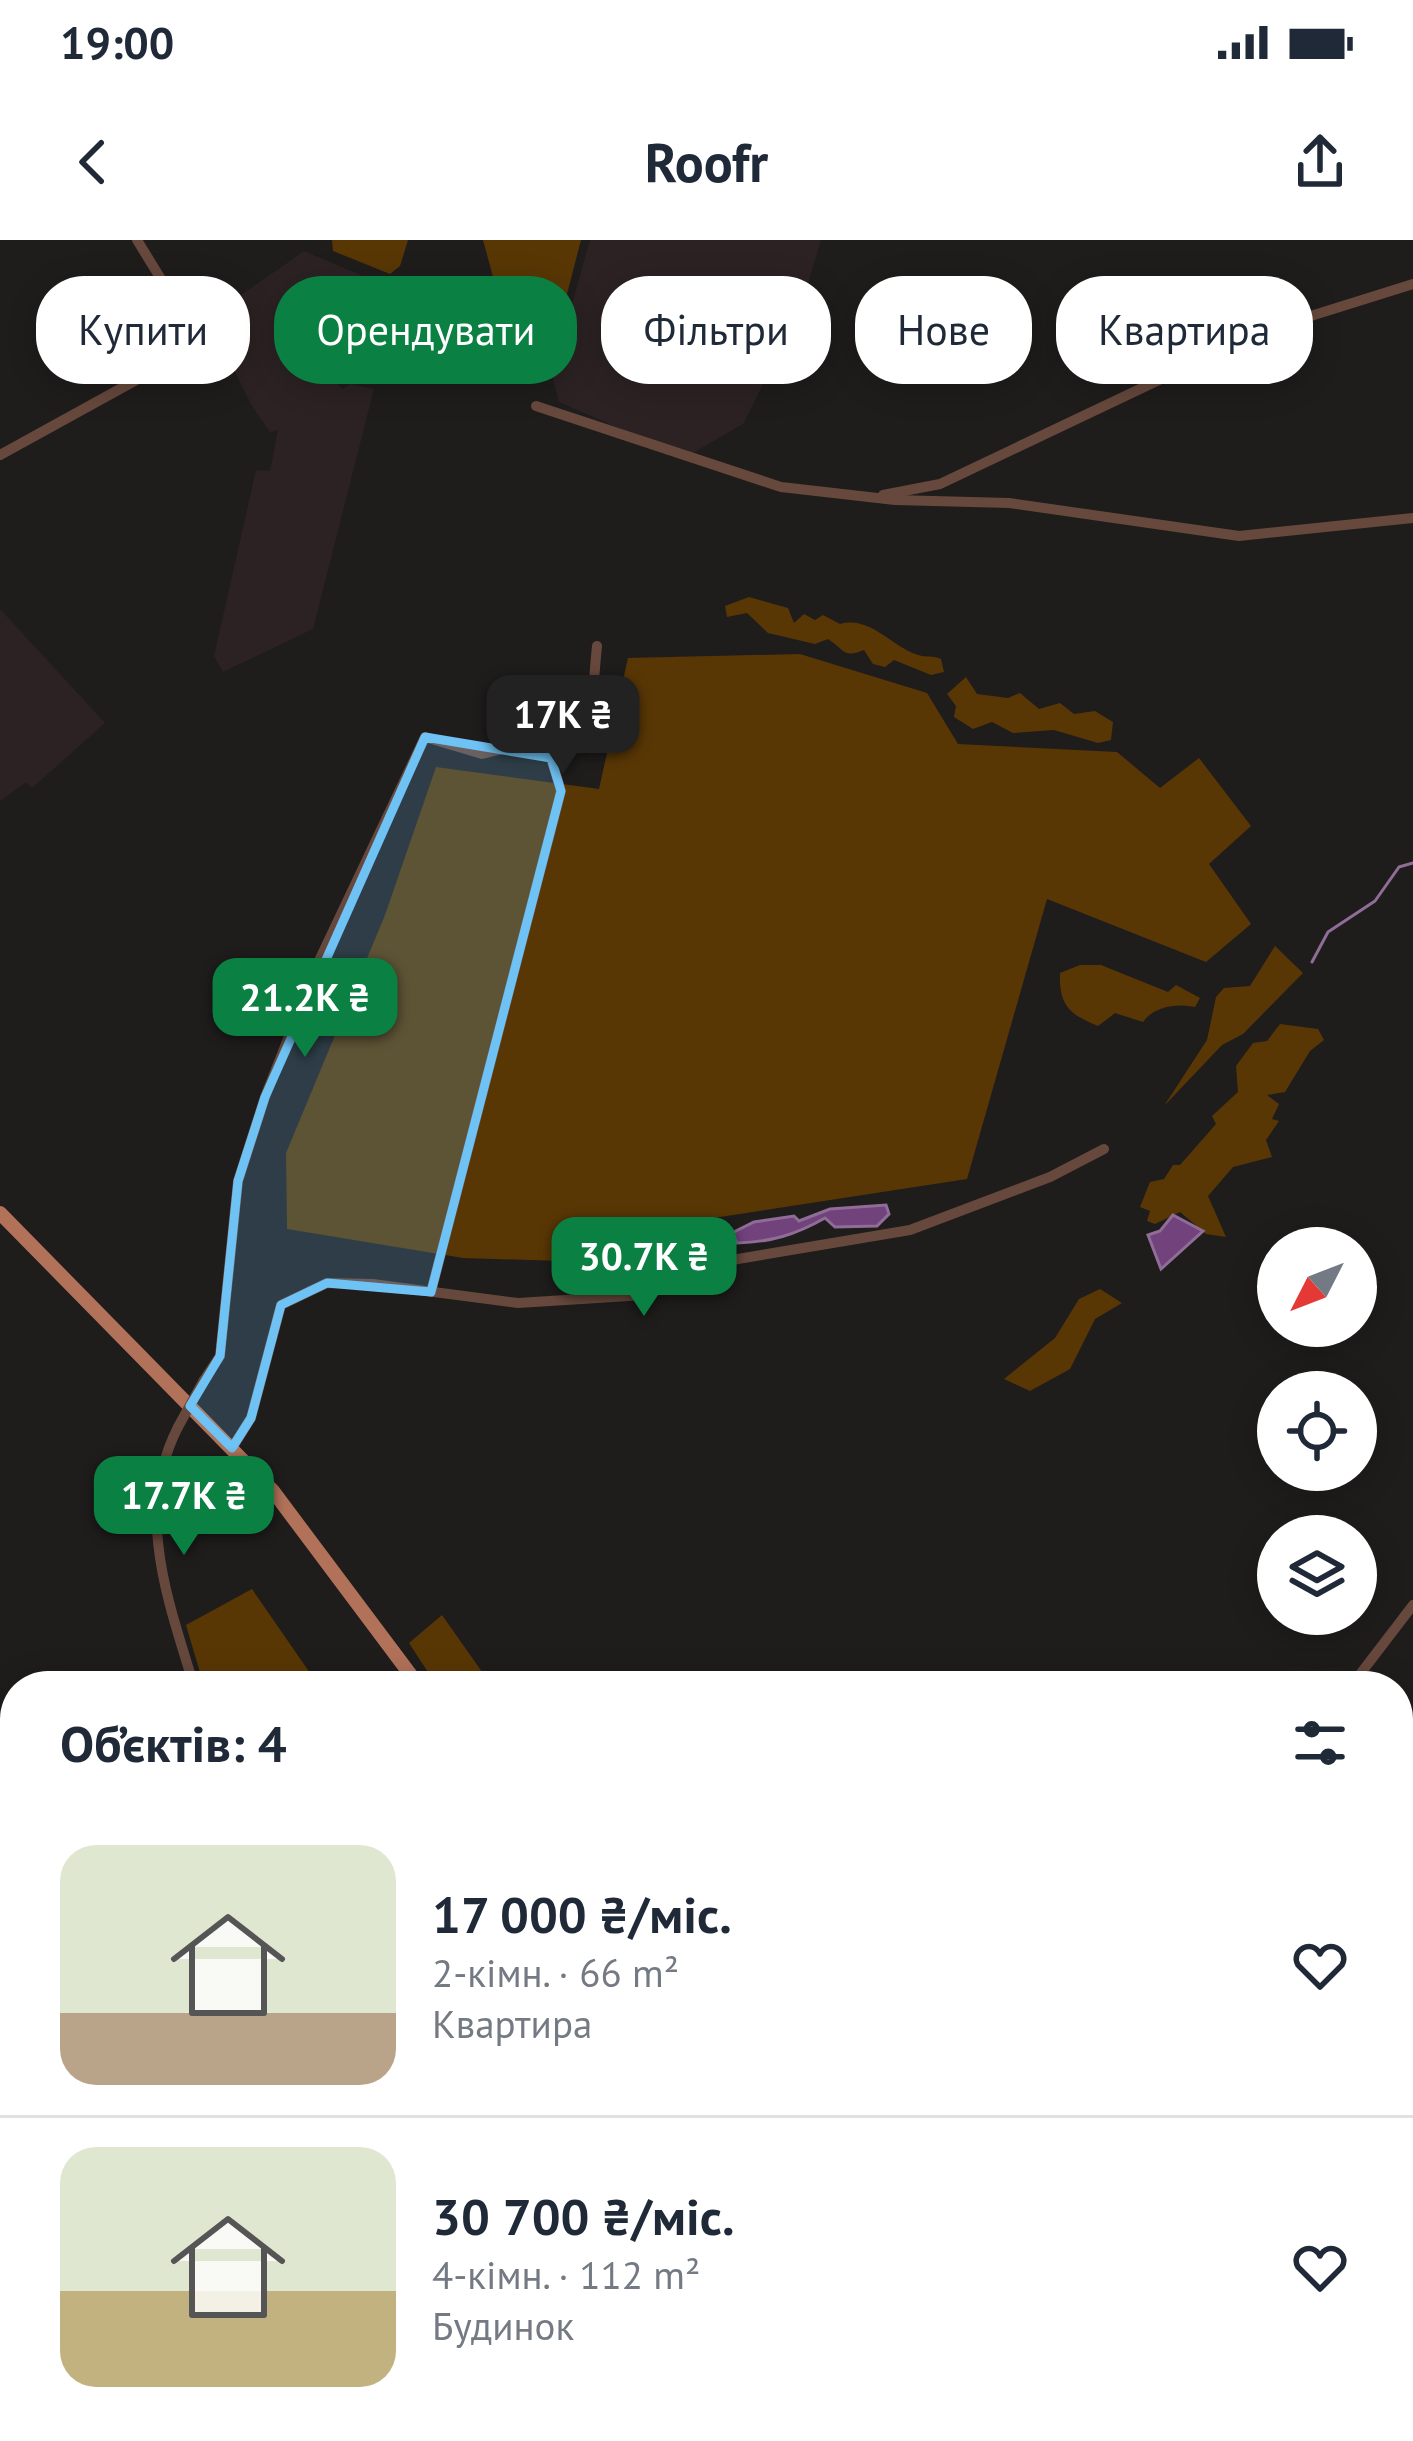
<!DOCTYPE html>
<html lang="uk">
<head>
<meta charset="utf-8">
<style>
	body { margin:0; font-family:"PT Sans",sans-serif; background:#f2f2f3; color:#1f2937; height:100vh; display:flex; flex-direction:column; font-size:45px; white-space:nowrap }
	* { box-sizing:border-box; margin:0 }
	p { font-size:39px; color:#747a83 }
	.icon { flex:none; width:66px; height:66px; fill:none; stroke:currentColor; stroke-width:2; stroke-linecap:round; stroke-linejoin:round }
	.map { position:relative; flex:1; overflow:hidden }
	.drawer { position:absolute; left:0px; top:1431px; width:1413px; height:771px; display:flex; flex-direction:column; background:#fff; border-radius:48px 48px 0 0; box-shadow:0 6px 30px #0003 }
	.drawer>* { flex:none }
	.banner { position:absolute; left:36px; top:36px; width:1341px; height:108px; display:flex; gap:24px }
	.needle { width:78px; rotate:228deg }
	.controls { position:absolute; left:1257px; top:987px; display:grid; gap:24px }
	.controls a { display:grid; place-items:center; width:120px; height:120px; border-radius:50%; background:#fff; box-shadow:0 6px 30px #0003; font-size:60px }
	.price { position:absolute; translate:-50% -102px; padding:0 27px; border-radius:24px; background:#0b8043; color:#fff; font-size:39px; line-height:78px; filter:drop-shadow(0 3px 6px #0008) }
	.price::after { content:''; position:absolute; left:50%; top:72px; width:36px; height:27px; margin-left:-18px; background:inherit; clip-path:polygon(0 0,100% 0,50% 100%) }
	.price.selected { background:#222; color:#fff }
	ul { padding:0; list-style:none }
	li { display:flex; align-items:center; gap:36px; height:300px; padding:0 60px }
	li+li { border-top:3px solid #e0e1e3 }
	li span { display:grid; place-items:center; flex:none; width:336px; height:240px; border-radius:36px; color:#555 }
	li>.icon { margin-inline-start:auto }
	span .icon { width:144px; height:144px; fill:#fffc; stroke-width:1 }
	li b { font-size:51px }
	h2 { display:flex; justify-content:space-between; align-items:center; height:144px; padding:0 60px; font-size:51px }
	.pill { padding:0 42px; border-radius:48px; background:#fff; box-shadow:0 6px 30px #0003; font-size:42px; line-height:108px }
	.pill.selected { background:#0b8043; color:#fff }
	.status { display:flex; justify-content:space-between; align-items:center; height:84px; padding:0 60px; background:#fff; direction:ltr }
	.status svg { height:33px; fill:currentColor }
	header { display:flex; justify-content:space-between; align-items:center; height:156px; padding:0 60px; background:#fff; font-size:54px; font-weight:600 }
	.map>svg:first-child { display:block }
</style>
</head>
<body>
<div class="status"><b>19:00</b><svg viewBox="0 0 49 12"><path d="M0 12V9h3v3zM5 12V6h3v6zM10 12V3h3v9zM15 12V0h3v12zM26 1h20v11H26zM47 4h2v5h-2z"/></svg></div>
<header><svg class="icon" aria-label="back" viewBox="0 0 24 24"><path d="M15 5l-7 7 7 7"/></svg>Roofr<svg class="icon" aria-label="share" viewBox="0 0 24 24"><path d="M12 15V3M7 8l5-5 5 5M5 13v7h14v-7"/></svg></header>
<div class="map">
<svg width="1413" height="2201" viewBox="0 0 1413 2201">
	<rect width="100%" height="100%" fill="#1f1c1c"/>
	<g fill="#2c2223">
		<polygon points="590,0 821,0 800,71 743,184 693,213 672,211 559,162 552,135"/>
		<polygon points="304,11 394,49 372,105 354,104 324,127 342,149 350,144 374,149 313,389 223,432 214,416 256,230 270,231 278,190 270,192 252,166 208,78"/>
		<polygon points="0,369 105,483 32,548 26,542 0,561"/>
	</g>
	<g fill="#593705">
		<polygon points="332,0 408,0 400,26 390,34 333,11"/>
		<polygon points="483,0 581,0 567,54 547,96 515,87 499,59"/>
		<path d="M749,357l39,11 6,15 10,-9 11,6 8,-5 17,9c32,-9 55,27 82,32 7,1 13,0 19,3l3,13 -13,3 -37,-15 -9,7 -12,-3 -9,-14c-21,9 -20,-1 -36,-11l-13,5 -47,-11 -21,-20 -20,4 -2,-11z"/>
		<polygon points="800,414 927,453 958,504 1117,512 1160,548 1199,518 1251,586 1209,624 1251,684 1206,722 1047,659 967,939 642,989 595,1022 463,1018 287,989 286,913 385,675 436,527 599,549 628,418"/>
		<polygon points="966,437 977,454 1008,458 1020,453 1039,469 1060,463 1074,474 1095,471 1113,482 1111,500 1098,503 1054,490 1013,493 992,482 973,489 954,477 956,466 947,454"/>
		<polygon points="1275,706 1303,733 1243,794 1222,805 1164,866 1207,800 1216,757 1224,748 1250,746"/>
		<path d="M1080,725h21l67,27 8,-7 24,13 -5,9c-18,-4 -41,-1 -52,15l-28,-9 -17,13c-29,-12 -39,-21 -38,-53z"/>
		<polygon points="1280,784 1318,789 1324,800 1310,811 1285,852 1267,855 1279,864 1272,879 1279,881 1266,900 1272,917 1233,927 1208,956 1226,997 1206,994 1180,972 1155,984 1147,981 1150,971 1140,967 1150,942 1164,939 1173,925 1180,925 1216,884 1212,876 1238,852 1236,826 1253,803 1267,801"/>
		<polygon points="1100,1049 1122,1063 1095,1079 1070,1129 1030,1151 1004,1139 1055,1098 1079,1059"/>
		<polygon points="252,1349 319,1446 204,1446 186,1385"/>
		<polygon points="442,1375 492,1446 437,1446 409,1403"/>
		<polygon points="421,2187 867,2187 875,2201 425,2201"/>
	</g>
	<g fill="#71427c" stroke="#8f6d96" stroke-width="3">
		<path d="M886,965l3,9 -12,12 -42,1 -10,-9c-30,17 -54,24 -88,25l-5,-10 22,-11 40,-6 5,5 31,-12z"/>
		<polygon points="1173,975 1203,991 1161,1029 1148,995 1160,991"/>
	</g>
	<g fill="none" stroke-linecap="round" stroke-linejoin="round">
		<polyline stroke="#8f6d96" stroke-width="3" points="1312,722 1328,692 1375,661 1399,627 1413,623"/>
		<g stroke="#67483c" stroke-width="10">
			<polyline points="536,166 781,247 895,260 1009,263 1239,296 1413,278"/>
			<polyline points="0,215 178,117 193,101 188,83 137,0"/>
			<polyline points="883,255 940,244 1260,92 1413,44"/>
			<polyline points="431,1052 561,551 551,518"/>
			<path d="M204,1140l16,-24 18,-175 27,-84 53,-134 107,-226 57,17 33,-8 36,12c45,-24 41,-66 46,-112"/>
			<path d="M178,1187c-44,86 -10,173 16,259"/>
			<polyline points="232,1208 251,1178 281,1065 327,1043 373,1044 518,1063 645,1055 732,1020 910,990 1050,937 1104,909"/>
			<polyline points="1351,1446 1413,1365"/>
			<polyline points="0,2131 15,2177"/>
			<polyline points="19,2187 24,2201"/>
			<polyline points="414,2187 418,2201"/>
		</g>
		<g stroke="#b27259" stroke-width="14">
			<polyline points="0,973 273,1251 419,1446"/>
			<polyline points="890,2187 899,2201"/>
		</g>
		<polyline stroke="#67483c" stroke-width="10" points="178,1187 204,1140"/>
	</g>
	<path fill="#6fc2f4" fill-opacity="0.2" stroke="#6fc2f4" stroke-width="9" stroke-linejoin="round" d="M425,497l126,21 10,33 -130,501 -104,-9 -46,22 -30,113 -19,30 -42,-42 30,-50 18,-175 27,-84z"/>
</svg>
<div class="controls">
<a><svg class="needle" viewBox="-14 -14 28 28"><path d="M0-13l5 13h-10z" fill="#e53935"/><path d="M0 13l5-13h-10z" fill="#747a83"/></svg></a>
<a><svg class="icon" aria-label="locate" viewBox="0 0 24 24"><circle cx="12" cy="12" r="6"/><path d="M12 2v4M12 18v4M2 12h4M18 12h4"/></svg></a>
<a><svg class="icon" aria-label="layers" viewBox="0 0 24 24"><path d="M12 4l9 5-9 5-9-5zM3 14l9 5 9-5"/></svg></a>
</div>
<b class="price selected" style="left:563px;top:537px">17K ₴</b>
<b class="price" style="left:305px;top:820px">21.2K ₴</b>
<b class="price" style="left:644px;top:1079px">30.7K ₴</b>
<b class="price" style="left:184px;top:1318px">17.7K ₴</b>
<div class="banner">
<a class="pill">Купити</a>
<a class="pill selected">Орендувати</a>
<a class="pill">Фільтри</a>
<a class="pill">Нове</a>
<a class="pill">Квартира</a>
</div>
<section class="drawer">
<h2>Об’єктів: 4<svg class="icon" aria-label="filters" viewBox="0 0 24 24"><path d="M4 7h16M4 17h16"/><circle cx="9" cy="7" r="2"/><circle cx="15" cy="17" r="2"/></svg></h2>
<ul>
<li><span style="background:linear-gradient(#dfe7d0 70%,#b9a48a 0)"><svg class="icon" aria-label="home" viewBox="0 0 24 24"><path d="M3 11l9-7 9 7M6 9v11h12V9"/></svg></span><div><b>17 000 ₴/міс.</b><p>2-кімн. · 66 m²</p><p>Квартира</p></div><svg class="icon" aria-label="heart" viewBox="0 0 24 24"><path d="M12 20l-8-8c-3-5 5-10 8-4 3-6 11-1 8 4z"/></svg></li>
<li><span style="background:linear-gradient(#dfe7d0 60%,#c2b280 0)"><svg class="icon" aria-label="home" viewBox="0 0 24 24"><path d="M3 11l9-7 9 7M6 9v11h12V9"/></svg></span><div><b>30 700 ₴/міс.</b><p>4-кімн. · 112 m²</p><p>Будинок</p></div><svg class="icon" aria-label="heart" viewBox="0 0 24 24"><path d="M12 20l-8-8c-3-5 5-10 8-4 3-6 11-1 8 4z"/></svg></li>
</ul>
</section>
</div>
</body>
</html>
